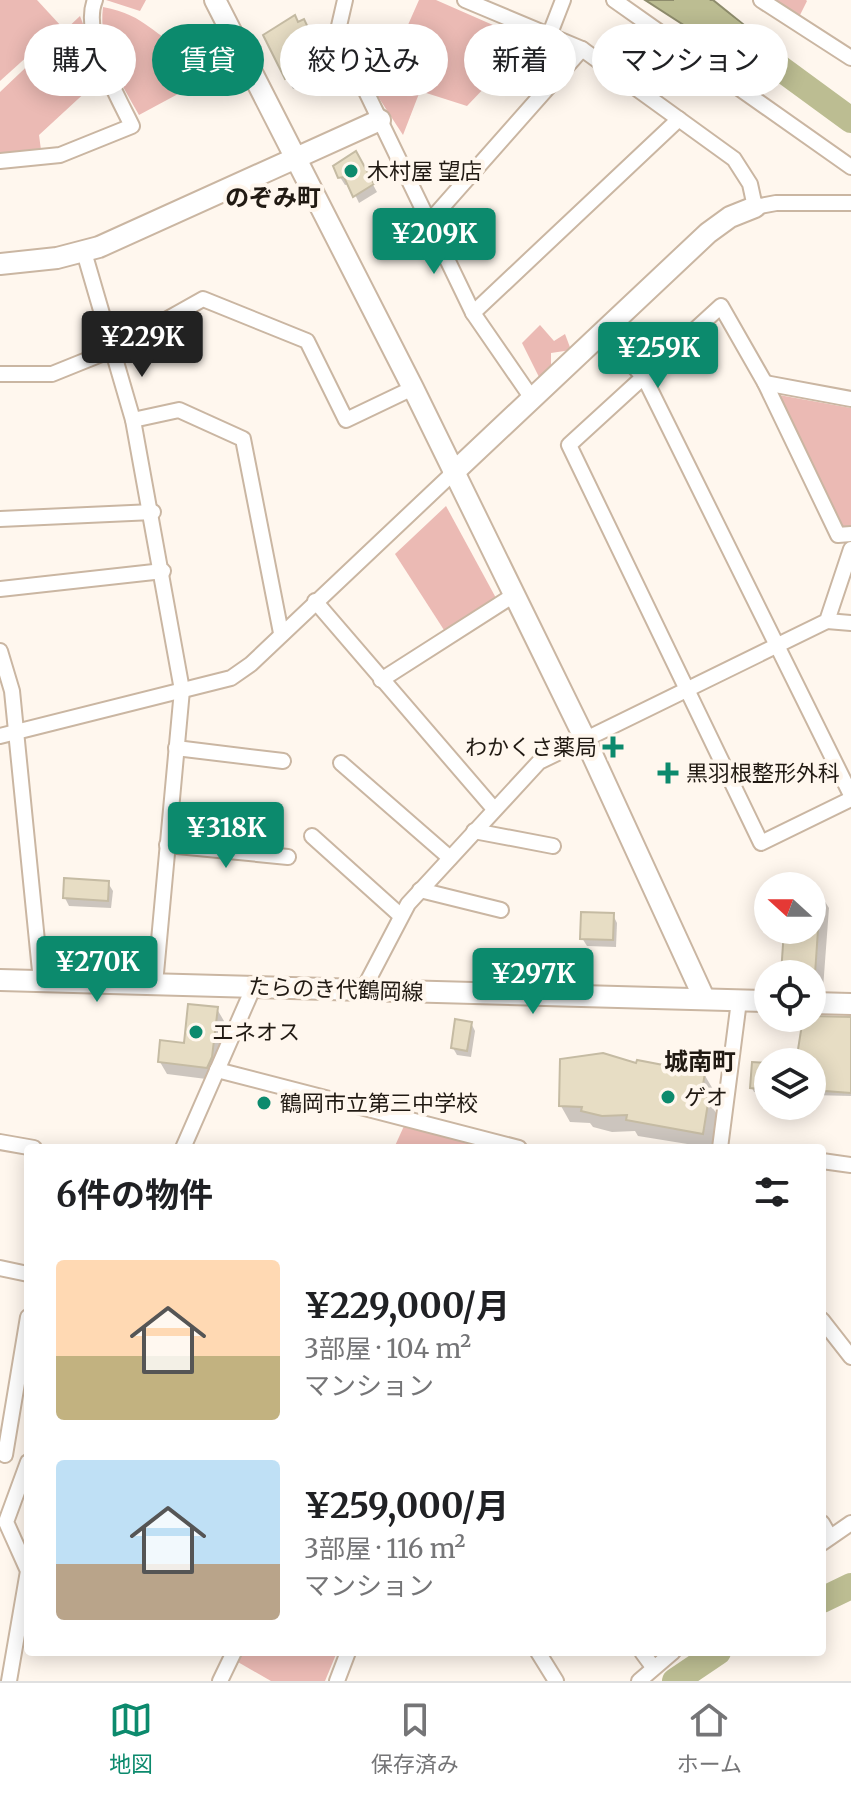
<!DOCTYPE html>
<html lang="ja">
<head>
<meta charset="utf-8">
<style>
	body { margin:0; font-family:Merriweather,"Noto Sans JP",serif; background:#f2f2f2; color:#202124; height:100vh; display:flex; flex-direction:column; font-size:30px; white-space:nowrap }
	* { box-sizing:border-box; margin:0 }
	p { font-size:26px; color:#757577 }
	.icon { flex:none; width:44px; height:44px; fill:none; stroke:currentColor; stroke-width:2; stroke-linecap:round; stroke-linejoin:round }
	.map { position:relative; flex:1; overflow:hidden }
	.sheet { position:absolute; left:24px; top:1144px; width:802px; height:512px; display:flex; flex-direction:column; background:#fff; border-radius:8px; box-shadow:0 4px 20px #0003 }
	.sheet>* { flex:none }
	.guide { position:absolute; left:24px; top:24px; width:804px; height:72px; display:flex; gap:16px }
	.needle { width:52px; rotate:291deg }
	.tools { position:absolute; left:754px; top:872px; display:grid; gap:16px }
	.tools a { display:grid; place-items:center; width:72px; height:72px; border-radius:50%; background:#fff; box-shadow:0 4px 20px #0003; font-size:40px }
	.price { position:absolute; translate:-50% -68px; padding:0 18px; border-radius:8px; background:#0c8a6d; color:#fff; font-size:26px; line-height:52px; filter:drop-shadow(0 2px 4px #0008) }
	.price::after { content:''; position:absolute; left:50%; top:48px; width:24px; height:18px; margin-left:-12px; background:inherit; clip-path:polygon(0 0,100% 0,50% 100%) }
	.price.active { background:#222; color:#fff }
	ul { padding:0; list-style:none }
	li { display:flex; align-items:center; gap:24px; height:200px; padding:0 32px }
	li span { display:grid; place-items:center; flex:none; width:224px; height:160px; border-radius:8px; color:#555 }
	li>.icon { margin-inline-start:auto }
	span .icon { width:96px; height:96px; fill:#fffc; stroke-width:1 }
	li b { font-size:34px }
	h2 { display:flex; justify-content:space-between; align-items:center; height:96px; padding:0 32px; font-size:34px }
	.tag { padding:0 28px; border-radius:36px; background:#fff; box-shadow:0 4px 20px #0003; font-size:28px; line-height:72px }
	.tag.active { background:#0c8a6d; color:#fff }
	.menu { display:flex; justify-content:space-around; align-items:center; height:112px; border-top:2px solid #e0e0e0; background:#fff; font-size:22px; color:#757577 }
	.menu a { display:grid; justify-items:center; gap:4px }
	.menu .active { color:#0c8a6d }
	.map>svg:first-child { display:block }
</style>
</head>
<body>
<div class="map">
<svg width="851" height="1681" viewBox="0 0 851 1681">
	<rect width="100%" height="100%" fill="#fff7ee"/>
	<g fill="#ebbab4">
		<polygon points="0,0 37,0 61,26 0,81"/>
		<polygon points="106,0 146,0 140,11"/>
		<polygon points="419,0 436,0 529,41 467,106 420,91 403,135 362,72 396,52"/>
		<polygon points="769,0 806,0 807,1 798,19"/>
		<path d="M103,7c45,8 50,31 86,43l15,30 -65,35c-19,-34 -41,-68 -36,-108z"/>
		<polygon points="80,16 103,76 39,135 41,150 0,154 0,92"/>
		<polygon points="540,325 554,341 565,334 571,350 551,353 551,368 539,377 522,343"/>
		<polygon points="779,395 851,408 851,526 842,528"/>
		<polygon points="446,506 496,598 444,630 395,554"/>
		<polygon points="404,1126 488,1148 394,1148"/>
		<polygon points="235,1652 337,1652 325,1681 271,1681 231,1658"/>
	</g>
	<polygon fill="#bcbd92" stroke="#8e8c6c" stroke-width="2" points="645,0 713,0 764,41 747,66"/>
	<g fill="#0003">
		<polygon points="297,24 309,32 316,47 303,53 316,78 293,89 265,35"/>
		<polygon points="356,154 377,192 359,203 350,184 345,185 340,177"/>
		<polygon points="108,883 113,891 111,908 69,906 65,898"/>
		<polygon points="812,892 819,892 829,908 822,1002 812,1001 812,974 783,974 786,930 812,930"/>
		<polygon points="613,915 617,923 616,947 587,946 582,938"/>
		<polygon points="217,1009 224,1021 214,1080 167,1074 160,1062 185,1045"/>
		<polygon points="812,1016 851,1019 851,1096 812,1095 812,1062 798,1062"/>
		<polygon points="471,1023 475,1031 471,1057 457,1055 453,1048"/>
		<polygon points="768,1065 768,1093 754,1092 752,1088"/>
		<polygon points="638,1066 704,1074 714,1091 711,1105 718,1116 712,1148 638,1136 635,1131 612,1132 593,1127 590,1123 570,1122 561,1106"/>
	</g>
	<g fill="none" stroke-linecap="round" stroke-linejoin="round">
		<g stroke="#bcbd92" stroke-width="26">
			<polyline points="687,0 851,120"/>
			<polyline points="822,1600 851,1586"/>
			<polyline points="675,1681 718,1652"/>
		</g>
	</g>
	<g fill="#e7ddc4" stroke="#c5bba3" stroke-width="2">
		<polygon points="295,15 298,22 304,19 312,36 299,42 312,67 285,79 263,35"/>
		<polygon points="356,151 374,184 353,197 344,177 338,178 333,166"/>
		<polygon points="64,878 109,881 108,901 63,898"/>
		<polygon points="581,912 614,913 613,940 580,939"/>
		<polygon points="784,930 818,930 815,974 781,974"/>
		<polygon points="188,1004 218,1007 212,1057 207,1068 158,1062 160,1040 184,1043"/>
		<polygon points="812,1016 851,1017 851,1093 812,1090 812,1062 796,1062 803,1018"/>
		<polygon points="455,1019 472,1022 467,1051 451,1048"/>
		<polygon points="603,1053 636,1063 637,1060 705,1073 701,1096 709,1097 703,1134 626,1120 627,1115 602,1116 581,1111 582,1107 559,1106 560,1059"/>
		<polygon points="752,1062 768,1063 768,1090 750,1088"/>
	</g>
	<g fill="none" stroke-linecap="round" stroke-linejoin="round">
		<defs>
			<g id="street">
				<polyline points="345,0 339,26 347,52 473,313 531,397"/>
				<polyline points="465,0 582,49 734,159 750,184 755,207 776,203 851,203"/>
				<polyline points="614,0 851,167"/>
				<polyline points="761,0 851,58"/>
				<polyline points="549,36 563,0"/>
				<path d="M0,161l60,-6 72,-29c-15,-31 -51,-93 -37,-126"/>
				<polyline points="429,222 582,49"/>
				<polyline points="84,252 133,420 182,690 155,984"/>
				<polyline points="473,313 679,119"/>
				<polyline points="600,332 644,377 851,795"/>
				<polyline points="0,374 52,374 114,349 203,299 307,341 346,420 413,388"/>
				<polyline points="765,383 851,399"/>
				<polyline points="133,420 179,410 243,439 281,633"/>
				<polyline points="0,519 153,512"/>
				<polyline points="851,534 838,535 765,383 721,306 569,445 761,843 851,799"/>
				<polyline points="0,589 163,571"/>
				<polyline points="315,601 494,809"/>
				<polyline points="827,621 851,623"/>
				<polyline points="0,651 12,691 41,981"/>
				<polyline points="381,680 514,595"/>
				<polyline points="0,736 231,678 251,664 453,473"/>
				<polyline points="176,748 283,761"/>
				<polyline points="341,763 450,858"/>
				<polyline points="474,831 553,846"/>
				<polyline points="312,836 401,916"/>
				<polyline points="167,845 288,857"/>
				<polyline points="420,890 501,910"/>
				<polyline points="363,990 408,904 539,762 827,621 851,549"/>
				<polyline points="217,1070 519,1148"/>
				<polyline points="0,1142 34,1148"/>
				<polyline points="183,1148 254,986"/>
				<polyline points="720,1148 739,1001"/>
				<polyline points="822,1161 851,1165"/>
				<polyline points="0,1268 28,1274"/>
				<polyline points="822,1320 851,1357"/>
				<polyline points="5,1455 28,1317"/>
				<polyline points="822,1523 830,1537"/>
				<polyline points="822,1543 851,1523"/>
				<polyline points="538,1652 556,1681"/>
				<polyline points="642,1652 653,1667"/>
				<polyline points="9,1681 28,1571 6,1522 28,1462"/>
				<polyline points="220,1681 234,1652"/>
				<polyline points="337,1681 348,1652"/>
				<polyline points="639,1681 673,1652"/>
			</g>
			<g id="secondary">
				<polyline points="215,0 413,388 585,739 704,998"/>
				<polyline points="0,264 57,258 99,247 380,120"/>
				<polyline points="453,473 708,233 730,217 755,207"/>
				<polyline points="0,980 768,1001"/>
				<polyline points="812,1003 851,1004"/>
			</g>
		</defs>
		<use href="#street" stroke="#cab6a2" stroke-width="18"/>
		<use href="#secondary" stroke="#cab6a2" stroke-width="24"/>
		<use href="#street" stroke="#fff" stroke-width="14"/>
		<use href="#secondary" stroke="#fff" stroke-width="20"/>
	</g>
	<g fill="#0c8a6d" stroke="#fff7ee" stroke-width="3">
		<circle cx="351" cy="171" r="8"/>
		<path d="M609 735h8v8h8v8h-8v8h-8v-8h-8v-8h8z"/>
		<path d="M664 761h8v8h8v8h-8v8h-8v-8h-8v-8h8z"/>
		<circle cx="196" cy="1032" r="8"/>
		<circle cx="668" cy="1097" r="8"/>
		<circle cx="264" cy="1103" r="8"/>
	</g>
	<g text-anchor="middle" dominant-baseline="central" stroke-width="8" stroke-linejoin="round" paint-order="stroke">
		<g font-size="22" fill="#211a13" stroke="#fff7ee" text-anchor="start">
			<text x="367" y="171">木村屋 望店</text>
			<text x="597" y="747" text-anchor="end">わかくさ薬局</text>
			<text x="686" y="773">黒羽根整形外科</text>
			<text x="212" y="1032">エネオス</text>
			<text x="684" y="1097">ゲオ</text>
			<text x="280" y="1103">鶴岡市立第三中学校</text>
		</g>
		<g font-size="22" fill="#211a13" stroke="#fff7ee">
			<text transform="translate(336 989) rotate(2)">たらのき代鶴岡線</text>
		</g>
		<g font-size="24" font-weight="bold" fill="#211a13" stroke="#fff7ee">
			<text x="273" y="197">のぞみ町</text>
			<text x="700" y="1061">城南町</text>
		</g>
	</g>
</svg>
<div class="tools">
<a><svg class="needle" viewBox="-14 -14 28 28"><path d="M0-13l5 13h-10z" fill="#e53935"/><path d="M0 13l5-13h-10z" fill="#757577"/></svg></a>
<a><svg class="icon" aria-label="locate" viewBox="0 0 24 24"><circle cx="12" cy="12" r="6"/><path d="M12 2v4M12 18v4M2 12h4M18 12h4"/></svg></a>
<a><svg class="icon" aria-label="layers" viewBox="0 0 24 24"><path d="M12 4l9 5-9 5-9-5zM3 14l9 5 9-5"/></svg></a>
</div>
<b class="price" style="left:434px;top:276px">¥209K</b>
<b class="price active" style="left:142px;top:379px">¥229K</b>
<b class="price" style="left:658px;top:390px">¥259K</b>
<b class="price" style="left:226px;top:870px">¥318K</b>
<b class="price" style="left:97px;top:1004px">¥270K</b>
<b class="price" style="left:533px;top:1016px">¥297K</b>
<div class="guide">
<a class="tag">購入</a>
<a class="tag active">賃貸</a>
<a class="tag">絞り込み</a>
<a class="tag">新着</a>
<a class="tag">マンション</a>
</div>
<section class="sheet">
<h2>6件の物件<svg class="icon" aria-label="filters" viewBox="0 0 24 24"><path d="M4 7h16M4 17h16"/><circle cx="9" cy="7" r="2"/><circle cx="15" cy="17" r="2"/></svg></h2>
<ul>
<li><span style="background:linear-gradient(#ffd9b3 60%,#c2b280 0)"><svg class="icon" aria-label="home" viewBox="0 0 24 24"><path d="M3 11l9-7 9 7M6 9v11h12V9"/></svg></span><div><b>¥229,000/月</b><p>3部屋 · 104 m²</p><p>マンション</p></div></li>
<li><span style="background:linear-gradient(#bfe0f5 65%,#b9a48a 0)"><svg class="icon" aria-label="home" viewBox="0 0 24 24"><path d="M3 11l9-7 9 7M6 9v11h12V9"/></svg></span><div><b>¥259,000/月</b><p>3部屋 · 116 m²</p><p>マンション</p></div></li>
</ul>
</section>
</div>
<nav class="menu">
<a class="active"><svg class="icon" aria-label="map" viewBox="0 0 24 24"><path d="M3 6l6-2 6 2 6-2v14l-6 2-6-2-6 2zM9 4v14M15 6v14"/></svg>地図</a>
<a><svg class="icon" aria-label="saved" viewBox="0 0 24 24"><path d="M7 4h10v16l-5-4-5 4z"/></svg>保存済み</a>
<a><svg class="icon" aria-label="home" viewBox="0 0 24 24"><path d="M3 11l9-7 9 7M6 9v11h12V9"/></svg>ホーム</a>
</nav>
</body>
</html>
